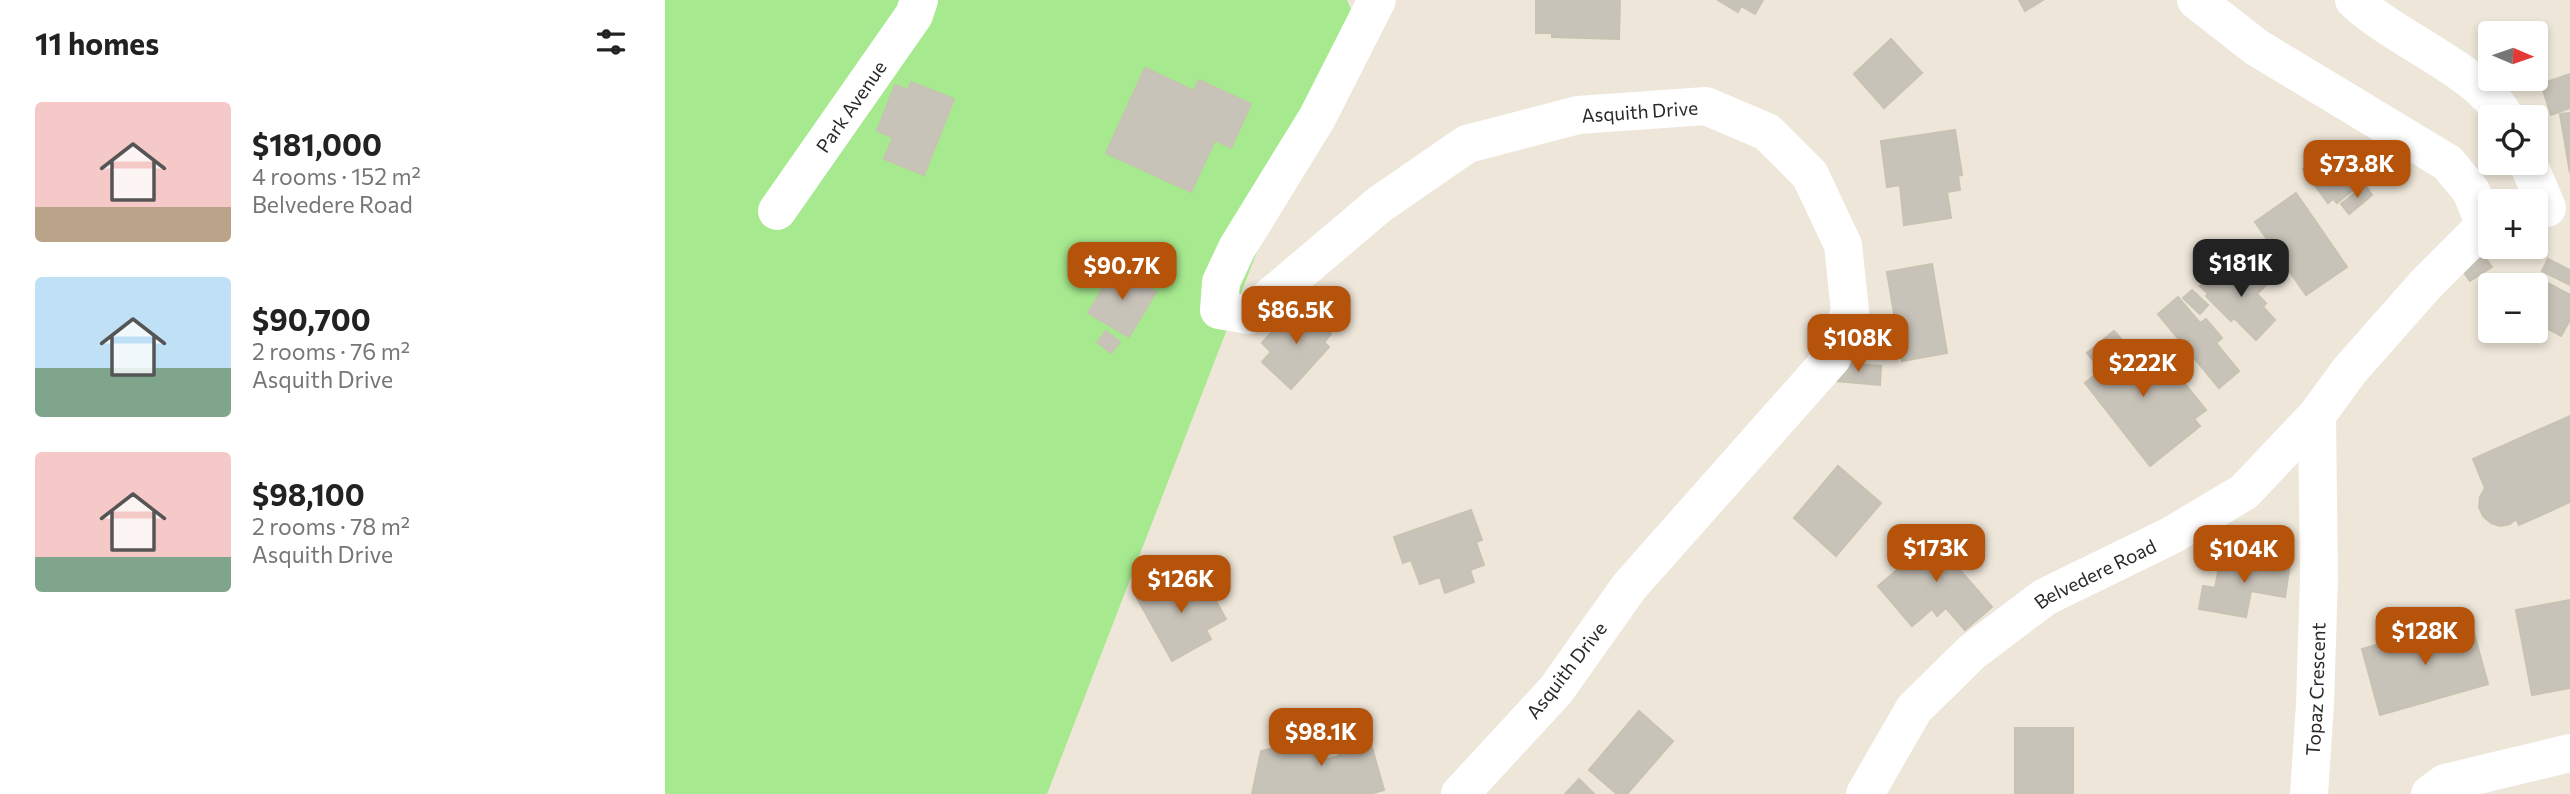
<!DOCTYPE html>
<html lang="en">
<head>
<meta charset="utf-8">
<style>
	body { margin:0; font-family:Commissioner,sans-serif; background:#f2f2f2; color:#222; height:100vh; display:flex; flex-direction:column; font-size:26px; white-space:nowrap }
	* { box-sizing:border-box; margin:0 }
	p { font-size:23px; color:#767676 }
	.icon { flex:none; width:38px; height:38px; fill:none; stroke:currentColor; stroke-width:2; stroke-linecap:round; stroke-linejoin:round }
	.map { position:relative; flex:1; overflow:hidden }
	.side { display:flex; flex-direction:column; background:#fff; width:665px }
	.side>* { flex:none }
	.needle { width:46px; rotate:92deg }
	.buttons { position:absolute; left:1813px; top:21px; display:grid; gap:14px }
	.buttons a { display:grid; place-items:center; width:70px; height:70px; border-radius:7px; background:#fff; box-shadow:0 4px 10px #0003; font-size:35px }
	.price { position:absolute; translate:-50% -60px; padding:0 16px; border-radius:14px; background:#b45309; color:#fff; font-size:23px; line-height:46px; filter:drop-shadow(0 2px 4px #0008) }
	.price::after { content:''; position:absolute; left:50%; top:42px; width:21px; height:16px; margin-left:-10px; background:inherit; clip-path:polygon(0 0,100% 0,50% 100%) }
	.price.on { background:#222; color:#fff }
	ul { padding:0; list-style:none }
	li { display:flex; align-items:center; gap:21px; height:175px; padding:0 35px }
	li span { display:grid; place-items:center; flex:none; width:196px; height:140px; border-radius:7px; color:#555 }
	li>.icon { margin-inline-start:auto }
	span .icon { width:84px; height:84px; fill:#fffc; stroke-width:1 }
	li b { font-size:30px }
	h2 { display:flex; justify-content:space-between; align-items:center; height:84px; padding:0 35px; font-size:30px }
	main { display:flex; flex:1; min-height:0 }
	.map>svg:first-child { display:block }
</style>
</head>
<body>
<main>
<section class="side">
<h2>11 homes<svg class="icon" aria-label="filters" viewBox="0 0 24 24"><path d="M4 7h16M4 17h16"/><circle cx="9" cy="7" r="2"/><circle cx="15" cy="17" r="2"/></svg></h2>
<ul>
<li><span style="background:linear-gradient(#f6c9c9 75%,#b9a48a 0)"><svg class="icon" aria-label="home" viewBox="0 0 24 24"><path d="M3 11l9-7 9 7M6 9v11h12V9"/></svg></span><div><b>$181,000</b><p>4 rooms · 152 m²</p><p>Belvedere Road</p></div></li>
<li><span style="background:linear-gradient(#bfe0f5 65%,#7fa58c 0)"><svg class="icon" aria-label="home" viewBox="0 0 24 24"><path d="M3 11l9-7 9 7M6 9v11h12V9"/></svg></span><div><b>$90,700</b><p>2 rooms · 76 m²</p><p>Asquith Drive</p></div></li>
<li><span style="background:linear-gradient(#f6c9c9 75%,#7fa58c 0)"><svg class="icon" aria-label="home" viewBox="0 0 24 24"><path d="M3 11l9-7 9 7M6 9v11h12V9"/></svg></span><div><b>$98,100</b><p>2 rooms · 78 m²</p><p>Asquith Drive</p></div></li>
</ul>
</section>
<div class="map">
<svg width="1905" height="794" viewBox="0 0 1905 794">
	<rect width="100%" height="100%" fill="#ede6d9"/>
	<polygon fill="#a6e98f" points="0,0 682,0 686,9 382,794 0,794"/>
	<g fill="#c8c3b9" stroke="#c8c2b2" stroke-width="2">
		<polygon points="871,0 955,0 954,39 887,37 887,33 871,33"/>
		<polygon points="1053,0 1098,0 1090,14 1076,6 1073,12"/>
		<polygon points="1354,0 1378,0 1360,11"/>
		<polygon points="1226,39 1257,73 1219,108 1189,74"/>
		<polygon points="480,68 529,91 534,80 586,104 566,148 550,140 526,192 441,153"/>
		<polygon points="1905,74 1905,108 1886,115 1876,84"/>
		<polygon points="246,82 289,99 259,175 219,159 228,137 212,131 230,85 243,90"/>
		<polygon points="1905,113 1905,173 1895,114"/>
		<polygon points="1290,130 1297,175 1293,176 1295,190 1282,192 1286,218 1239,225 1235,185 1222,187 1216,141"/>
		<polygon points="1675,142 1700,175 1689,184 1692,187 1672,203 1668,199 1663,203 1638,169"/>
		<polygon points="1700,185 1707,195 1684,214 1676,204"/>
		<polygon points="1631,193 1682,267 1641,295 1590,222"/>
		<polygon points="1819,256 1827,267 1805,281 1798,271"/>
		<polygon points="1883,259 1905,270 1905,285 1877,271"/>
		<polygon points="1576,261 1601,285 1592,294 1601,303 1598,307 1610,320 1591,340 1569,318 1566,321 1541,296 1543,294 1535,286 1544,278 1551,285"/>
		<polygon points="1267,264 1282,353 1237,361 1222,272"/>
		<polygon points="450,267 491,292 464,337 423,313"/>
		<polygon points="1877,280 1905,295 1905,320 1896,336 1871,322 1871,292"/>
		<polygon points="1527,290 1543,305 1535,314 1518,298"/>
		<polygon points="1513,297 1535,323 1541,319 1557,338 1551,343 1574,371 1554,388 1493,314"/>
		<polygon points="631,305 641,315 647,308 656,317 652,320 666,334 659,342 664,347 626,389 597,362 606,352 597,343"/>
		<polygon points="441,331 455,342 446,353 432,342"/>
		<polygon points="1449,331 1485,371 1500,359 1541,410 1529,419 1535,426 1485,466 1420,383 1436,370 1422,353"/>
		<polygon points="1172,362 1216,366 1215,385 1171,381"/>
		<polygon points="1905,416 1905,502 1854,525 1851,519 1845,524 1835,526 1826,523 1818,516 1814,507 1815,497 1820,488 1808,459"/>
		<polygon points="1173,466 1216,503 1171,556 1129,518"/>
		<polygon points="806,510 817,540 811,542 819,565 805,570 809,582 780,593 775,577 755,584 746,560 738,563 729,537"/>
		<polygon points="1284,526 1303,549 1288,562 1327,607 1300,630 1281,608 1272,616 1267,609 1247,626 1213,586"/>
		<polygon points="1579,556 1625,564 1620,597 1586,591 1581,617 1534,609 1538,586 1550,588 1555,562 1578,565"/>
		<polygon points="522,570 538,599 547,594 561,619 541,630 546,639 507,661 472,598"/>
		<polygon points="1905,600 1905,688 1867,695 1851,610"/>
		<polygon points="1805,619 1823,684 1715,715 1697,649"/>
		<polygon points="974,711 1008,741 962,794 952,794 924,770"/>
		<polygon points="700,723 719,790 705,794 587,794 596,751 646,740 653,762 674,756 668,733"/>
		<rect x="1350" y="728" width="58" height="66"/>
		<polygon points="914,779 929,794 900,794"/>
	</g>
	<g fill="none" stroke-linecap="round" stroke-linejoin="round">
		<g stroke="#fff" stroke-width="38">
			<path id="s1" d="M712,0l-60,118 -80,130 -16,34 -2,28 30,5 131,-111 87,-60 111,-29 128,-9 61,26 43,43 33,70 7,66 -18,47 -203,229 -73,103 -96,104"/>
			<polyline points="1531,0 1591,47 1783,163 1806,191 1820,225"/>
			<path d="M1689,0c42,40 125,70 151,117"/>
			<polyline points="1863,163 1882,208"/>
			<path id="s2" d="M112,211l137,-196 5,-15"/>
			<path id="s3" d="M1200,794l49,-85 58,-57 73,-55 127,-62 72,-43 73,-77 33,-45 76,-86 59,-59 5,-1"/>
			<path id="s4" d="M1644,794l6,-90 4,-126 -2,-163"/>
			<polyline points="1765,794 1780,783 1905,753"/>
		</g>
	</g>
	<g text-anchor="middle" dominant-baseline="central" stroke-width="5" stroke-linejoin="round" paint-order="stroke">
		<g font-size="19" fill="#292929" stroke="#fff">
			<text stroke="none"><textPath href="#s2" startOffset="128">Park Avenue</textPath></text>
			<text stroke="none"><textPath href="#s1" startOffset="835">Asquith Drive</textPath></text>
			<text stroke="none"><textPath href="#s3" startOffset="326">Belvedere Road</textPath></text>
			<text transform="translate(901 670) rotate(-52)">Asquith Drive</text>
			<text stroke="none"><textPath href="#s4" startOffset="105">Topaz Crescent</textPath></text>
		</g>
	</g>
</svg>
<div class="buttons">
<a><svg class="needle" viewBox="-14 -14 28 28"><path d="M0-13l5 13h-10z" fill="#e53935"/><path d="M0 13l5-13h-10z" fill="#767676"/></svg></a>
<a><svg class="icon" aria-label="locate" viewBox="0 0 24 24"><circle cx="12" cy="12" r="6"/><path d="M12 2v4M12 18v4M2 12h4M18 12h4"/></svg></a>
<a>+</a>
<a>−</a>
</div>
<b class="price" style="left:1692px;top:200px">$73.8K</b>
<b class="price on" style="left:1576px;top:299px">$181K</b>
<b class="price" style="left:457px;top:302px">$90.7K</b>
<b class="price" style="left:631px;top:346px">$86.5K</b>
<b class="price" style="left:1193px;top:374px">$108K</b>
<b class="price" style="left:1478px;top:399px">$222K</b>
<b class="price" style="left:1271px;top:584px">$173K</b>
<b class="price" style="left:1579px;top:585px">$104K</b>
<b class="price" style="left:516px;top:615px">$126K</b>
<b class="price" style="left:1760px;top:667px">$128K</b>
<b class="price" style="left:656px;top:768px">$98.1K</b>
</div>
</main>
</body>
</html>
